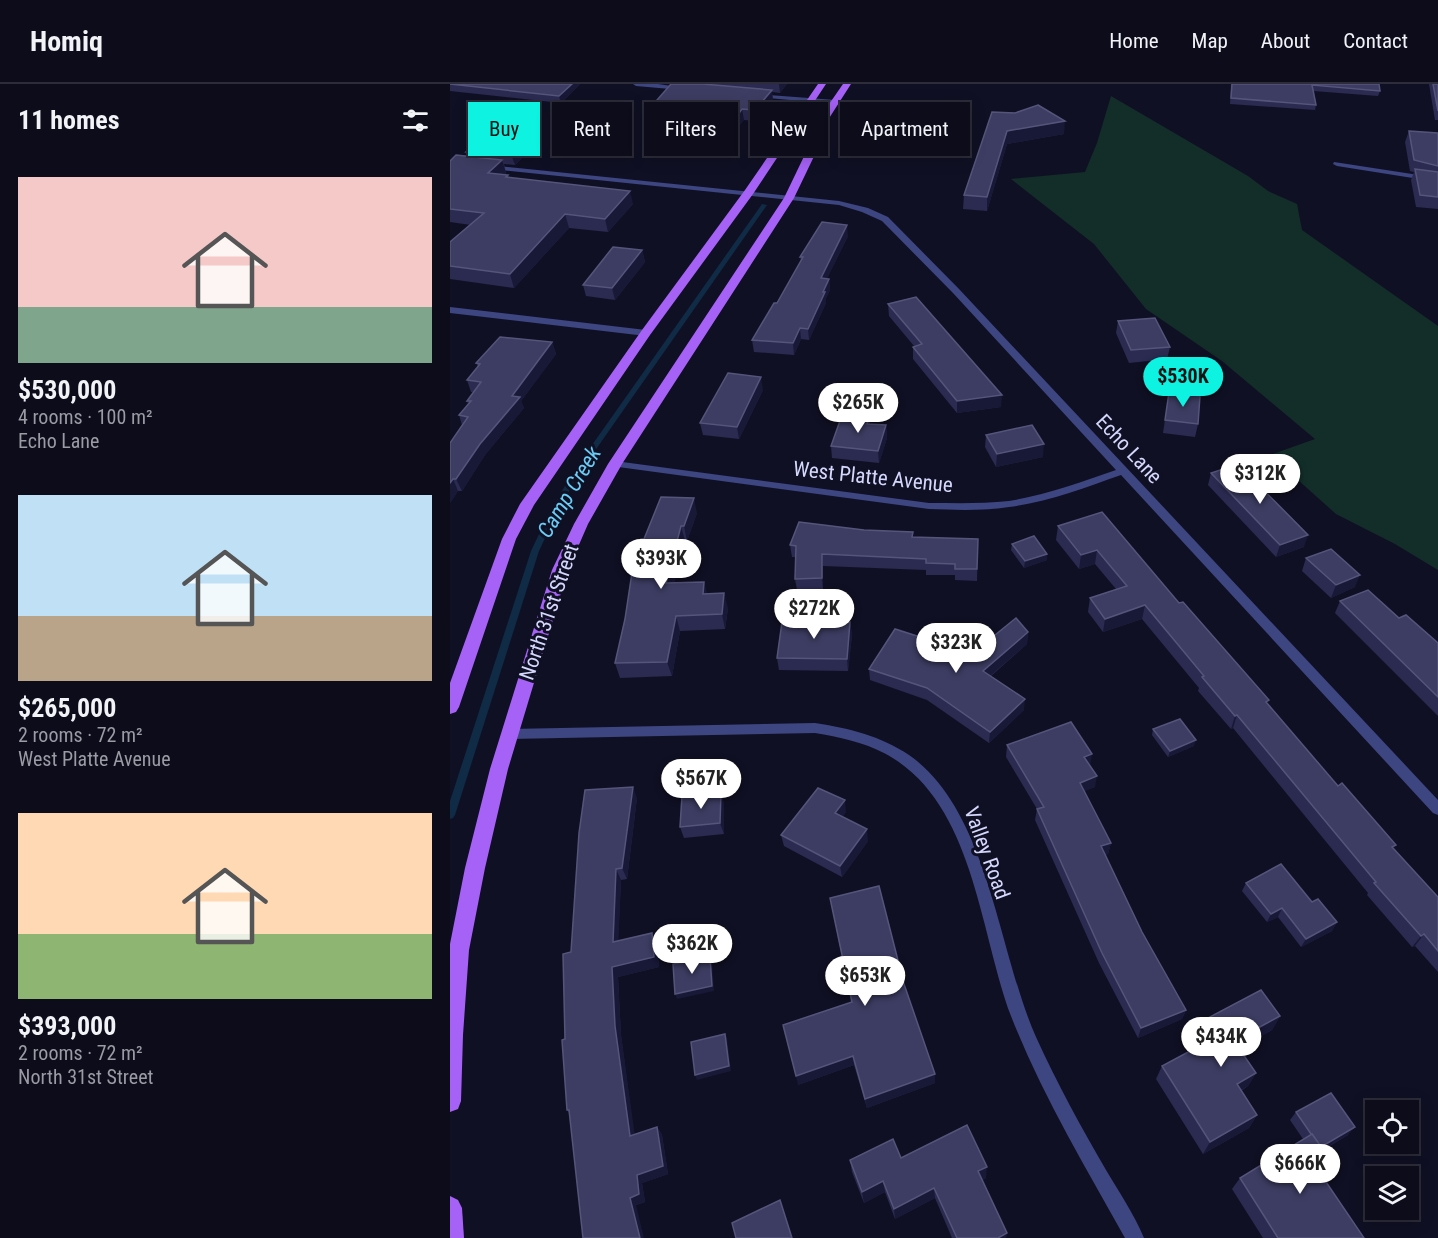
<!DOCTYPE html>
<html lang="en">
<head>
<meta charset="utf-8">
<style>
	body { margin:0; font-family:"Roboto Condensed",sans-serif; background:#151524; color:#f1f3f6; height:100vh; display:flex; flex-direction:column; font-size:22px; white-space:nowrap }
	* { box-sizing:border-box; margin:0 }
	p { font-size:20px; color:#9a9ba3 }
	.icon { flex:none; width:33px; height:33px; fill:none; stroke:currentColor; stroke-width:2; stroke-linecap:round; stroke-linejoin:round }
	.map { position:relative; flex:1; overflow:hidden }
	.details { display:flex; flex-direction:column; background:#0c0c1b; width:450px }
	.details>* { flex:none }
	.top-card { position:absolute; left:18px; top:18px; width:570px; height:54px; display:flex; gap:12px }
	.buttons { position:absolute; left:915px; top:1016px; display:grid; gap:12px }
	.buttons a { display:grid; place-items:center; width:54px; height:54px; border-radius:0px; background:#0c0c1b; box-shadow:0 3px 15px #0003,0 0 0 2px #2c2c3a; font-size:30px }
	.price { position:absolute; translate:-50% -51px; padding:0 14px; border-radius:21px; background:#fff; color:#222; font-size:20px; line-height:39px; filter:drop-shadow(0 2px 3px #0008) }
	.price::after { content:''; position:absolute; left:50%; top:36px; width:18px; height:14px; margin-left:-9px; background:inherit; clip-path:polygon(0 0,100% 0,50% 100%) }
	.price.active { background:#0df2e1; color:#111 }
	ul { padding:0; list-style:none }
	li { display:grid; align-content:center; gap:12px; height:318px; padding:0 18px }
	li span { display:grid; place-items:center; height:186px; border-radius:0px; color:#555 }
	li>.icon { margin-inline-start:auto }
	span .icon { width:108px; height:108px; fill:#fffc; stroke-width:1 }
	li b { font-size:26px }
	h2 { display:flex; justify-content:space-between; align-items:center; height:72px; padding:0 18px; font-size:26px }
	.chip { padding:0 21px; border-radius:0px; background:#0c0c1b; box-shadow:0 3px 15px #0003,0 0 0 2px #2c2c3a; font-size:21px; line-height:54px }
	.chip.active { background:#0df2e1; color:#111 }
	header { display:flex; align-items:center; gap:36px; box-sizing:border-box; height:84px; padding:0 30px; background:#0c0c1b; border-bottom:2px solid #2c2c3a }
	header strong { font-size:28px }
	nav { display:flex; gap:33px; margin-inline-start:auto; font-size:21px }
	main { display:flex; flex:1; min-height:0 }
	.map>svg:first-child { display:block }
</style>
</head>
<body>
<header>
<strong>Homiq</strong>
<nav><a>Home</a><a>Map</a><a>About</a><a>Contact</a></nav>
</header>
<main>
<section class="details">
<h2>11 homes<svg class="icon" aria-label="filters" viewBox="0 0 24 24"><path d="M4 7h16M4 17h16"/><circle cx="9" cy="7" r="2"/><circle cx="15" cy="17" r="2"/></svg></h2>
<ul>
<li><span style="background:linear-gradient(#f6c9c9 70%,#7fa58c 0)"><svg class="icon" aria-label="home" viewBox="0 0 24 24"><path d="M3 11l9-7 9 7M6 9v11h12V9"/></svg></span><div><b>$530,000</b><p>4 rooms · 100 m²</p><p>Echo Lane</p></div></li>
<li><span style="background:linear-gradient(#bfe0f5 65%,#b9a48a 0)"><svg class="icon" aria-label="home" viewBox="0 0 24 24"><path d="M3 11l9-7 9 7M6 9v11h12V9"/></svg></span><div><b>$265,000</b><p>2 rooms · 72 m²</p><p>West Platte Avenue</p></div></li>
<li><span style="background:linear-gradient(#ffd9b3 65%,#8fb573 0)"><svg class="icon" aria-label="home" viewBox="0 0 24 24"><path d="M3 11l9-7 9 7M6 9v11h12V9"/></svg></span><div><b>$393,000</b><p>2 rooms · 72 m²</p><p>North 31st Street</p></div></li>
</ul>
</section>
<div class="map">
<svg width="988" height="1154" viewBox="0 0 988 1154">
	<rect width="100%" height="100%" fill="#101024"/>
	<polygon fill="#132e29" points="661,12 798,92 818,107 847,120 852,146 988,242 988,486 945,460 886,430 820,371 865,355 772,277 696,225 644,160 561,95 635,88 647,59"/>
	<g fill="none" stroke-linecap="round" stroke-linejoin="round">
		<polygon fill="#0f2b45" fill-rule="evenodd" points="312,120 317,121 128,391 106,431 89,467 5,731 3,734 0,735 0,717 81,467 98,431 123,388"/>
		<g fill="#3d4681" fill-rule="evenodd">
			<polygon points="183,0 208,0 235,4 232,6 186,2"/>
			<polygon points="304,10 385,16 388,18 385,20 306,13 303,11"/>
			<polygon points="884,78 988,94 988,98 887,82 883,80"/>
			<path d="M38,81l351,36 29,7 20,9 71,72 479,511v15l-5,-2 -312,-338c-37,13 -73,27 -112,32 -27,4 -53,3 -80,2l-318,-43v-4l4,-1 314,42c26,0 53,1 80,-2 37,-6 72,-19 107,-31l-163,-177 -71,-72 -20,-9 -23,-7 -348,-36 -4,-2z"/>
			<polygon points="0,223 196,246 200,249 196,252 0,229"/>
			<path d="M365,639c33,5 66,13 94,32 80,56 89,197 127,282 21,46 45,90 70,133 13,22 28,44 38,68h-19c-40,-72 -84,-145 -114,-222 -32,-85 -37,-216 -127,-263 -21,-11 -45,-16 -69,-20l-305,6 -4,-1 -2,-4 2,-4 4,-1z"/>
		</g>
		<g fill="#a662f7" fill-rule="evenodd">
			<polygon points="368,0 376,0 303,110 200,251 84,421 66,455 9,623 6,628 0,630 0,599 52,455 70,420 192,246 295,106"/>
			<polygon points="393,0 401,0 376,39 369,62 344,114 172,380 138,440 118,486 58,685 35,784 19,866 13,951 11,1017 8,1025 0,1028 0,860 15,784 40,685 102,486 124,440 158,380 334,114 359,62 366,39"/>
			<polygon points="0,1112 8,1116 12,1124 14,1154 0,1154"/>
		</g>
	</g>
	<g fill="#2b2a51">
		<polygon points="0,0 130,0 111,19 0,7"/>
		<polygon points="221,0 337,0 330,9 322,8 323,17 306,37 294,36 288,43 203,33 201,23"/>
		<polygon points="781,0 929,0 930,7 928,12 863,7 866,21 865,26 780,20"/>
		<polygon points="979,0 988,0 988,36 985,36"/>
		<polygon points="542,28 614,50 557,60 537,127 513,125 514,111"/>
		<polygon points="959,47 988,49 988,125 966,123 961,96 964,88 960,87 955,58"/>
		<polygon points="92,55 65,81 54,80 56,89 55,91 59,93 183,120 158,148 119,144 64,204 0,195 0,158 21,141 0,138 0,77 18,72 16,68"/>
		<polygon points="398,152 377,194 379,195 380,206 376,214 376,219 359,256 351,255 344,271 304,268 302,256 327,219 351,177 350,173"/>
		<polygon points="192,166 195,178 165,216 136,212 133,201"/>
		<polygon points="438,220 551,323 507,329 463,275 463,263 464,262 439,232"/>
		<polygon points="668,237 720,263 717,275 679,279 666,249"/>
		<polygon points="102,258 106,270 71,317 74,324 35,371 12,407 8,407 0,419 0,359 12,341 9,331 18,320 17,317 23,308 21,308 17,296 28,283 26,279"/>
		<polygon points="313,306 289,355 253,351 250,339"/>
		<polygon points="719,308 748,340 745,353 713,349"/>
		<polygon points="419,333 420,340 436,341 437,354 429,379 382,374 381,362"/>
		<polygon points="536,351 593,373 546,383 535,363"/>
		<polygon points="761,389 854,463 826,473 758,401"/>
		<polygon points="652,428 729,519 818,620 888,702 988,813 988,888 965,862 962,863 917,811 918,809 783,644 781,645 748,607 749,604 692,535 653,548 638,528 640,514 666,505 645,480 629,485 606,456 608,442"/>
		<polygon points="247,429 237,457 235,457 224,499 257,510 278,524 275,545 230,547 222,592 170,594 165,579 194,455"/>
		<polygon points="463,454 528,455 527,497 505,496 505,491 476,491 476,486 373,482 373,505 347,506 345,495 346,473 342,473 340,461"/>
		<polygon points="562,460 597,470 597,476 574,484 561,466"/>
		<polygon points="856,474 905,503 881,514 852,487"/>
		<polygon points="890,517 949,534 988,559 988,632 885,529"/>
		<polygon points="400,538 402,551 398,587 329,586 327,574"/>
		<polygon points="578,548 577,560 541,592 574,626 539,659 477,616 420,596 419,585 473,564 513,577"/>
		<polygon points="703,645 744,662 718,673 702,651"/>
		<polygon points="557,661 640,681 645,703 634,707 661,759 658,770 655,771 692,848 736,926 732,935 688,954 649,879 585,736 587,725 556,673"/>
		<polygon points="271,709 274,720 274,750 234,754 230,743"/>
		<polygon points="187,714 177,795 171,796 168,857 207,860 209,883 168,893 171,951 184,1050 207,1043 212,1051 218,1090 192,1099 195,1118 186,1121 117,1026 115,955 121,868"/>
		<polygon points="396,728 392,733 418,757 392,793 334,762 331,751"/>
		<polygon points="796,799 862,818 887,838 882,847 851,863 828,833 817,838 792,807"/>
		<polygon points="380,814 454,900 485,990 485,999 417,1024 404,981 348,1001 401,918"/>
		<polygon points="830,932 822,946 789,964 806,989 798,1002 791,1007 807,1031 799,1044 753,1070 706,995 712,982 758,957 752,948 758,934"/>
		<polygon points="846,1028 898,1051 873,1066 874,1095 914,1154 813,1154 782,1105 790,1094 853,1055 840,1036"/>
		<polygon points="451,1074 536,1094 532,1096 556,1154 502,1154 485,1114 445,1135 435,1108 414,1119 402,1088 400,1076"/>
	</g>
	<g fill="#181837">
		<polygon points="122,0 130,0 111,19 109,12"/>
		<polygon points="329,0 337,0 330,9"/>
		<polygon points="322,6 323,17 306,37 305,26"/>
		<polygon points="292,25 294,36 288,43 287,32"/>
		<polygon points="615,37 614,50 557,60 537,127 537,113 557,47"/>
		<polygon points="90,47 92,55 65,81 62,73"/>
		<polygon points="52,76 56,89 42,102 38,89"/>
		<polygon points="180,107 183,120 158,148 155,135"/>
		<polygon points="115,130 119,144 64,204 60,190"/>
		<polygon points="397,141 398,152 372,205 371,194"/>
		<polygon points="192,166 195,178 165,216 162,204"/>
		<polygon points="379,195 380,206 376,214 376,219 359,256 358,245 373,208"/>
		<polygon points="350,244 351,255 344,271 343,259"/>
		<polygon points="102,258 106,270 71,317 74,324 35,371 12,407 6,395 62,312"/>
		<polygon points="311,293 313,306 289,355 287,343"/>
		<polygon points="552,311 551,323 507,329 507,317"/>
		<polygon points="436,341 437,354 429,379 428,367"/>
		<polygon points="594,360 593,373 546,383 547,370"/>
		<polygon points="3,395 8,407 0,419 0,399"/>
		<polygon points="244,414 247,429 237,457 234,442"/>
		<polygon points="231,442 235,457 221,514 216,499"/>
		<polygon points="858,451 854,463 826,473 830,461"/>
		<polygon points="647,466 645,480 629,485 631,471"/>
		<polygon points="372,470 373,482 373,505 372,494"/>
		<polygon points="597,470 597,476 574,484 575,477"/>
		<polygon points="910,491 905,503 881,514 886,501"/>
		<polygon points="254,498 258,513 253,510"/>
		<polygon points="274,509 278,524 275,545 272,530"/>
		<polygon points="695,521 692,535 653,548 655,535"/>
		<polygon points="226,532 230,547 222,592 217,578"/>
		<polygon points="400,538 402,551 398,587 397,575"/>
		<polygon points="578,548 577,560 533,598 533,587"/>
		<polygon points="473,554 473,566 467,562"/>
		<polygon points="575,615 574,626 539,659 540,648"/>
		<polygon points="787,631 783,644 781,645 785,632"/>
		<polygon points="746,656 744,662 718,673 720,667"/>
		<polygon points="642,670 640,682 634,673"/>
		<polygon points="647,692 645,703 628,710 630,699"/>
		<polygon points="183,703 187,714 177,795 172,784"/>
		<polygon points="271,709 274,720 274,750 270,739"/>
		<polygon points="395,716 396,728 387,741 385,729"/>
		<polygon points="417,745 418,757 392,793 390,782"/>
		<polygon points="661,759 658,770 648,773 651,762"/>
		<polygon points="166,785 171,796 168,869 163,858"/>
		<polygon points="832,824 828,833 817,838 821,830"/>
		<polygon points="887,838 882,847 851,863 856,855"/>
		<polygon points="202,849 207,860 209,883 168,893 171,951 186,1060 180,1052 165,942 162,883"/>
		<polygon points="974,850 965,862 962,863 971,852"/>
		<polygon points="260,873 262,878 264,907 227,915 225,910"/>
		<polygon points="736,926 732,935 688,954 691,944"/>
		<polygon points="830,932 822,946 777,971 784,957"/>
		<polygon points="275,950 277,954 281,987 247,996 245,991"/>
		<polygon points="403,972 404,981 348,1001 346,992"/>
		<polygon points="806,989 798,1002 779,1013 787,1000"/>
		<polygon points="485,990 485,999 417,1024 415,1015"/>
		<polygon points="807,1031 799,1044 753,1070 760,1058"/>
		<polygon points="207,1043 212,1051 218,1090 192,1099 195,1118 186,1121 194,1154 190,1154 180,1114 187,1091"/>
		<polygon points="905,1043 898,1051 863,1071 870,1063"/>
		<polygon points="537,1083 536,1094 528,1099 528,1087"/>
		<polygon points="886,1084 875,1095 862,1103 872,1092"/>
		<polygon points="433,1097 435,1108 414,1119 412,1108"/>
		<polygon points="484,1104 485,1114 445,1135 444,1125"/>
		<polygon points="557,1149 556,1154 548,1154"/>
	</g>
	<g fill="#3d3d63" stroke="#55557c" stroke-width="1.5">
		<polygon points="0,0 122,0 109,12"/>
		<polygon points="221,0 253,0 322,6 305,26 292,25 287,32 201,23"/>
		<polygon points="782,0 929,0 930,7 862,1 866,21 781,14"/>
		<polygon points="983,0 988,0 988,27"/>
		<polygon points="588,21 615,37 557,47 537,113 514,111 542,28 565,29"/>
		<polygon points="43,43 90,47 62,73 16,68"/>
		<polygon points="959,47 988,49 988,82 964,76"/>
		<polygon points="6,71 52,76 38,89 58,91 56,93 180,107 155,135 115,130 60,190 0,182 0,158 34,129 0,125 0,77"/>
		<polygon points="965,85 988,88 988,113 970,111"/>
		<polygon points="372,138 397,141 371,194 379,195 373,208 375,208 358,245 350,244 343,259 302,256 324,219 327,219 353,173 350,173"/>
		<polygon points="163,163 192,166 162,204 133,201"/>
		<polygon points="466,213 552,311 507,317 463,263 472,260 438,220"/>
		<polygon points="705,234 720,263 681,266 668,237"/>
		<polygon points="50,253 102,258 62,312 70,313 30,360 6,395 3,395 0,399 0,359 18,333 9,331 21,317 17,317 31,298 17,296 30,280 26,279"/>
		<polygon points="278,289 311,293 287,343 250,339"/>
		<polygon points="719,308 750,312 748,340 715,336"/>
		<polygon points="392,331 419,333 417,340 436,341 428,367 381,362"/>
		<polygon points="582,341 594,360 547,370 536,351"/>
		<polygon points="788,380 858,451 830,461 761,389"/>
		<polygon points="211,413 244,414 234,442 231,442 216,499 254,498 253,510 274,509 272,530 226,532 217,578 165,579 175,535 183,482 191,455 194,455"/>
		<polygon points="652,428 729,519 733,518 819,616 816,618 888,702 892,699 946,761 942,763 988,813 988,867 974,850 971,852 924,799 926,798 787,631 785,632 752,593 754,592 695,521 655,535 640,514 677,502 647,466 631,471 608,442"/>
		<polygon points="349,438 414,446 463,448 462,453 528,455 527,485 505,485 505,480 476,479 476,475 372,470 372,494 345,495 346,462 340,461"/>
		<polygon points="584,452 597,470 575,477 562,460"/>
		<polygon points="881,465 910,491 886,501 856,474"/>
		<polygon points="918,506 949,534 956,531 988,559 988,613 890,517"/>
		<polygon points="566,534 578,548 533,587 575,615 540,648 477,604 419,585 445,545 473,554 467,562 513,577"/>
		<polygon points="332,538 400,538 397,575 327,574"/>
		<polygon points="730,635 746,656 720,667 703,645"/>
		<polygon points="621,638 642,670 634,673 647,692 630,699 661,759 651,762 692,848 736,926 691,944 652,869 587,725 594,723 557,661"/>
		<polygon points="183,703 172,784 166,785 163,858 202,849 204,873 162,883 165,942 180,1052 207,1043 213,1082 187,1091 189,1110 180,1114 190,1154 133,1154 119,1026 117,1026 112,956 115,955 113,870 121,868 129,749 135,706"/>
		<polygon points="368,704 395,716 385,729 417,745 390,782 331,751"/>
		<polygon points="271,709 270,739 230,743 232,712"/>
		<polygon points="831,780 862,818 868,815 887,838 856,855 832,824 821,830 796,799"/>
		<polygon points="429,802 454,900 485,990 415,1015 403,972 346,992 333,941 402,918 380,814"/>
		<polygon points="260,873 262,902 225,910 223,880"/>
		<polygon points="811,906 830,932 784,957 806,989 787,1000 807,1031 760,1058 712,982 770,951 758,934"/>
		<polygon points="275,950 279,982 245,991 241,958"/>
		<polygon points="881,1009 905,1043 871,1063 862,1050 861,1050 846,1028"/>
		<polygon points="517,1041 537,1083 528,1087 557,1149 548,1154 507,1154 484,1104 444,1125 433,1097 412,1108 400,1076 443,1055 451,1074"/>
		<polygon points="862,1050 886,1084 872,1092 914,1154 828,1154 790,1094"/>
		<polygon points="330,1116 342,1154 286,1154 282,1139"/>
	</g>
	<g text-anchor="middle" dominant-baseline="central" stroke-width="6" stroke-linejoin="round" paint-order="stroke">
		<g font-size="21" fill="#d5d8fd" stroke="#101024">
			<text transform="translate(679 365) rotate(47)">Echo Lane</text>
			<text transform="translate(423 393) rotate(6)">West Platte Avenue</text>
			<text transform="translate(99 528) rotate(-71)">North 31st Street</text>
			<text transform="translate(537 769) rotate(70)">Valley Road</text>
		</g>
		<g font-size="22" font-style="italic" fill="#69cef7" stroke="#101024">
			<text transform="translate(119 408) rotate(-59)">Camp Creek</text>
		</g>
	</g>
</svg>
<div class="buttons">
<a><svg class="icon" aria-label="locate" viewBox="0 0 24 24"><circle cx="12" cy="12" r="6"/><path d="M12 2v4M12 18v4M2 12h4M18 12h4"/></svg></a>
<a><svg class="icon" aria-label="layers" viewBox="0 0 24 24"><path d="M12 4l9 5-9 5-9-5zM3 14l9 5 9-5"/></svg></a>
</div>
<b class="price active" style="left:733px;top:324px">$530K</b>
<b class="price" style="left:408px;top:350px">$265K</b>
<b class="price" style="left:810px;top:421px">$312K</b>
<b class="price" style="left:211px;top:506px">$393K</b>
<b class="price" style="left:364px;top:556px">$272K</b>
<b class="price" style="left:506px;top:590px">$323K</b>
<b class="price" style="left:251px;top:726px">$567K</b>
<b class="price" style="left:242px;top:891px">$362K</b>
<b class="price" style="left:415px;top:923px">$653K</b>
<b class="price" style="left:771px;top:984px">$434K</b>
<b class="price" style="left:850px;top:1111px">$666K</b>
<div class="top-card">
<a class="chip active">Buy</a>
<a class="chip">Rent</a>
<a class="chip">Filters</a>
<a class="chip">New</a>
<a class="chip">Apartment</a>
</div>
</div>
</main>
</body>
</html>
